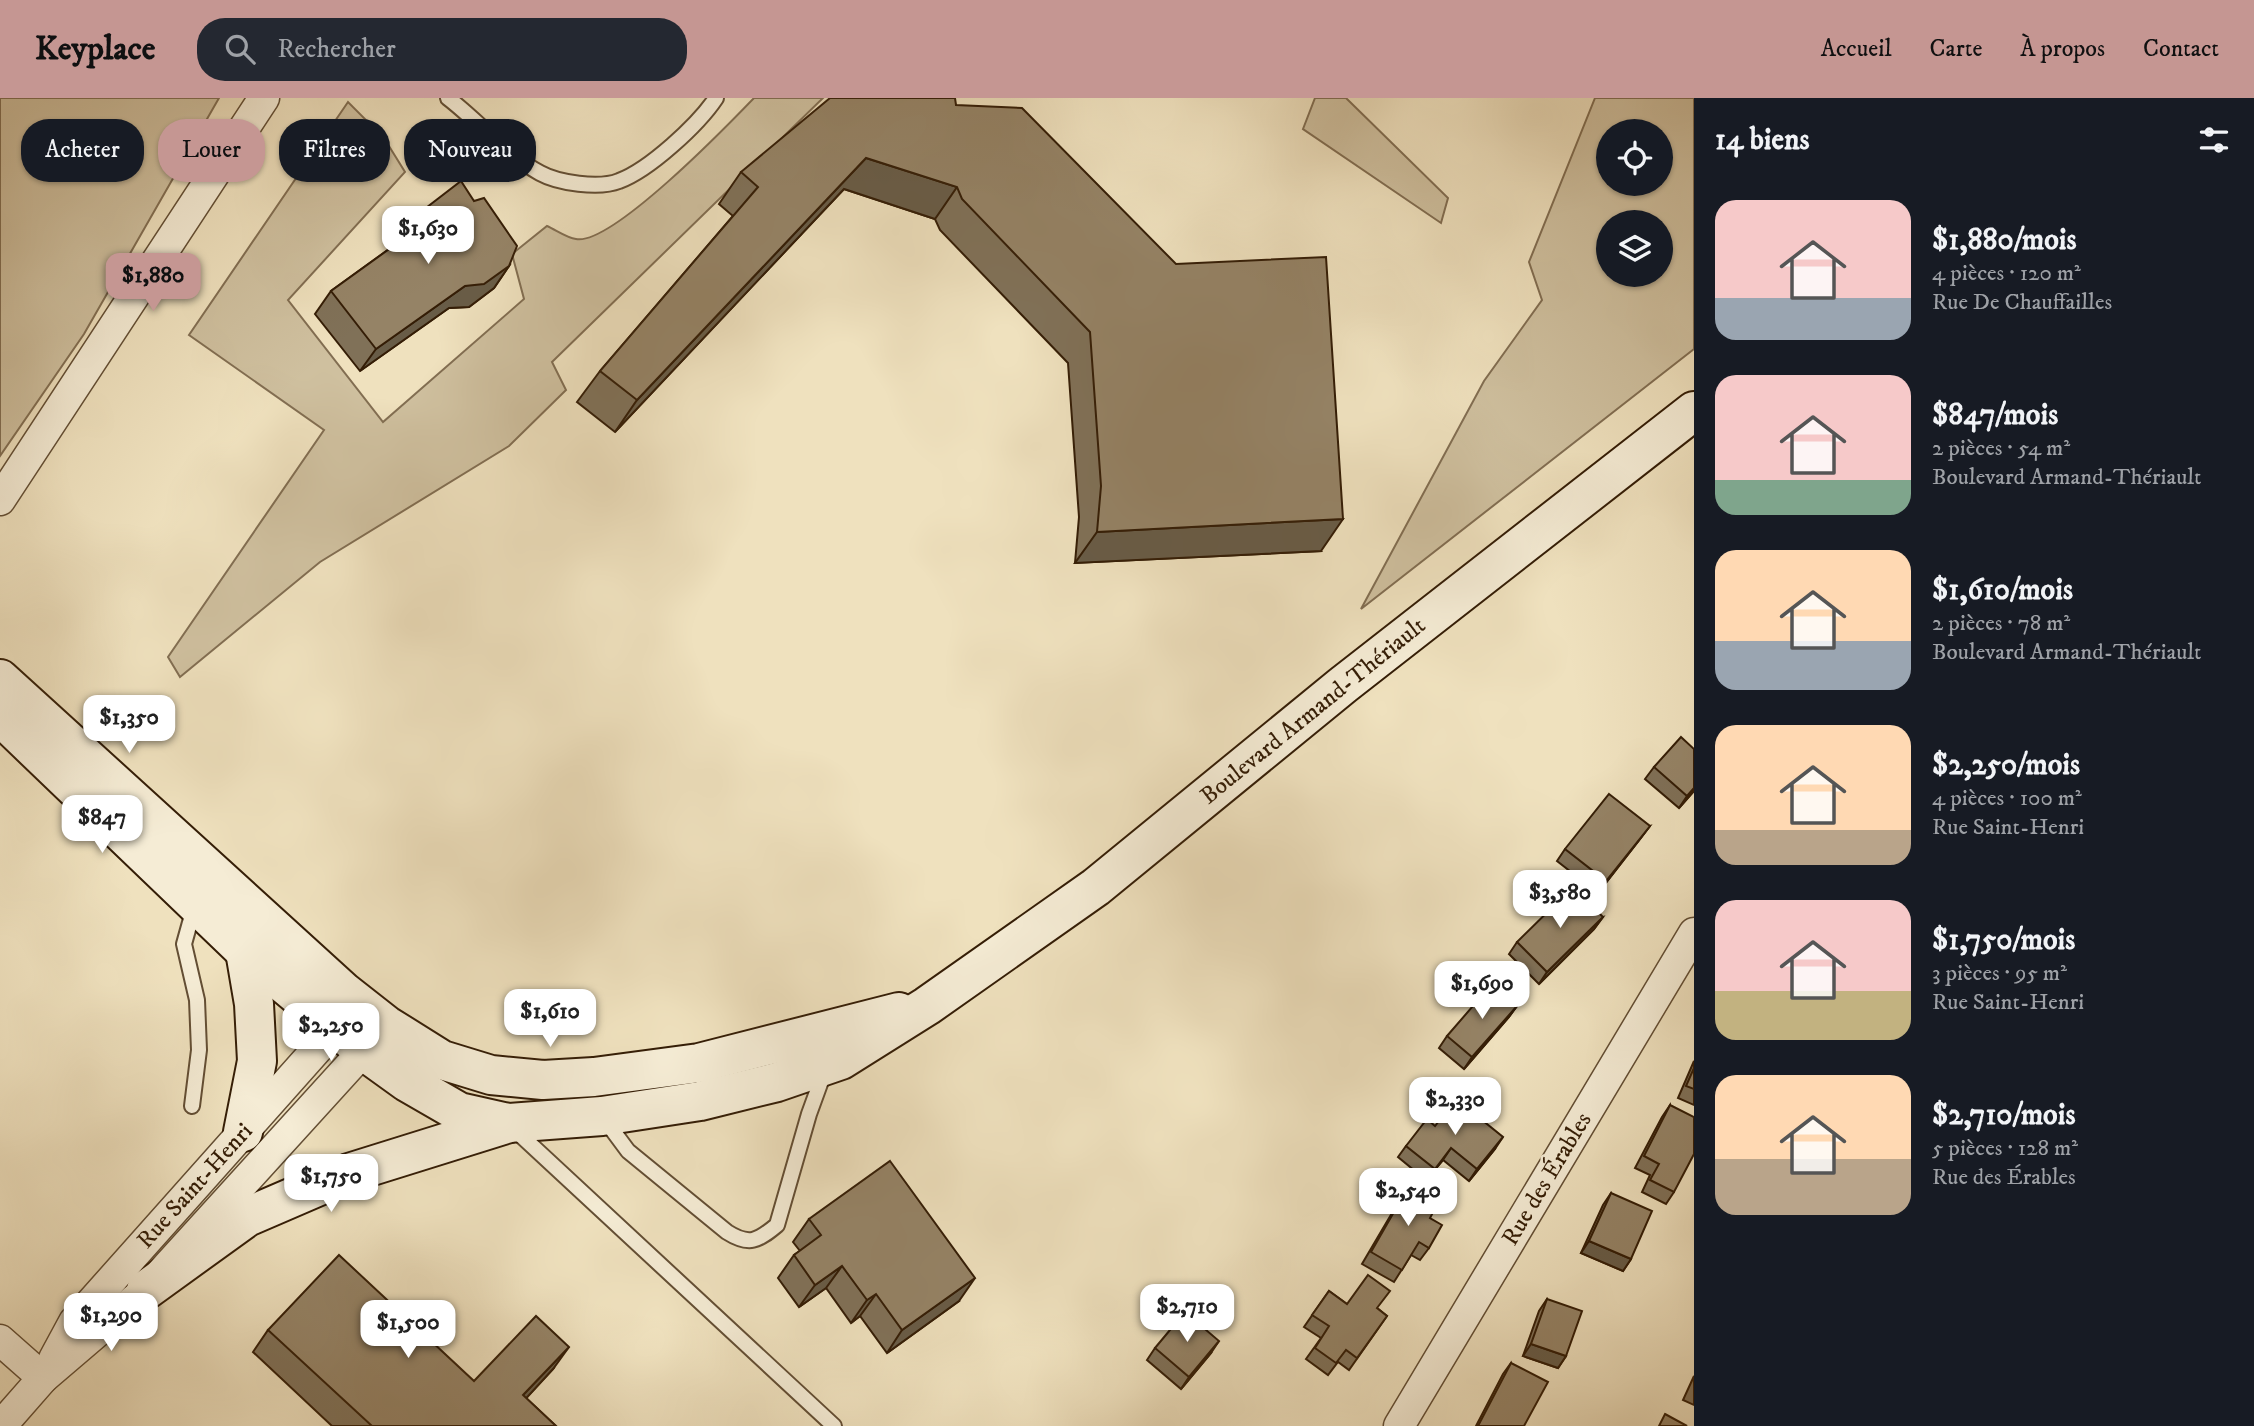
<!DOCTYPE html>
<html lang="fr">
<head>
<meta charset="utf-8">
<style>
	body { margin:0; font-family:"IM FELL DW Pica",serif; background:#242831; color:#f1f3f6; height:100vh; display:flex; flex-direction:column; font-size:26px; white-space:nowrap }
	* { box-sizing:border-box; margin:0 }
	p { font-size:23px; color:#9ea1a6 }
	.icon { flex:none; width:38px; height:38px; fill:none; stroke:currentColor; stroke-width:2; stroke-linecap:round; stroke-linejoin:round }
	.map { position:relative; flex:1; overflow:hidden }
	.panel { display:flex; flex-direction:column; background:#171b24; width:560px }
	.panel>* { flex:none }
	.hud { position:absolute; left:21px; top:21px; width:665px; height:63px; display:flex; gap:14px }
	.buttons { position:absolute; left:1596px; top:21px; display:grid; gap:14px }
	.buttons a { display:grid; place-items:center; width:77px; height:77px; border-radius:50%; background:#171b24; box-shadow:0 2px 5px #0004; font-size:35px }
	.price { position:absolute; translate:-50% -60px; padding:0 16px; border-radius:14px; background:#fff; color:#222; font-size:23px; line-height:46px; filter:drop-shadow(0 2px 4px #0008) }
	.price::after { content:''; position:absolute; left:50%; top:42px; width:21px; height:16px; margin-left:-10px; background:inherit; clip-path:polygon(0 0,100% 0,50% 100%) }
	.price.on { background:#c59692; color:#111 }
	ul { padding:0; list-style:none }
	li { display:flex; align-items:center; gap:21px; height:175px; padding:0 21px }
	li span { display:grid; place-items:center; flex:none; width:196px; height:140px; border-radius:21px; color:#555 }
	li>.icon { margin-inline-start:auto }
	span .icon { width:84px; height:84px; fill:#fffc; stroke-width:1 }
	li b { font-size:30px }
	h2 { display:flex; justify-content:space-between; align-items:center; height:84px; padding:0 21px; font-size:30px }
	.pill { padding:0 24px; border-radius:28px; background:#171b24; box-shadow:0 2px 5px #0004; font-size:24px; line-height:63px }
	.pill.on { background:#c59692; color:#111 }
	header { display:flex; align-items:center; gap:42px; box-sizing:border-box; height:98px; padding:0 35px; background:#c59692; color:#111 }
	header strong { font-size:33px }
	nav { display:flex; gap:38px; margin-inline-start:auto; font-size:24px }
	.search { width:490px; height:63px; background:#242831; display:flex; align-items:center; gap:18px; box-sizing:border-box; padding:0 24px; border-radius:28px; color:#9ea1a6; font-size:26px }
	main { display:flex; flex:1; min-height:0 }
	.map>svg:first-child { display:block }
</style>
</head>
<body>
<header>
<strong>Keyplace</strong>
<div class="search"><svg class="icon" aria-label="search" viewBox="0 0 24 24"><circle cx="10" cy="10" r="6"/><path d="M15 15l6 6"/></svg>Rechercher</div>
<nav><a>Accueil</a><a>Carte</a><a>À propos</a><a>Contact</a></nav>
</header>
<main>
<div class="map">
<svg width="1694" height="1328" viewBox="0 0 1694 1328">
	<rect width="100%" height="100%" fill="#efe1be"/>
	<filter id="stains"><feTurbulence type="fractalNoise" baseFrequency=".00286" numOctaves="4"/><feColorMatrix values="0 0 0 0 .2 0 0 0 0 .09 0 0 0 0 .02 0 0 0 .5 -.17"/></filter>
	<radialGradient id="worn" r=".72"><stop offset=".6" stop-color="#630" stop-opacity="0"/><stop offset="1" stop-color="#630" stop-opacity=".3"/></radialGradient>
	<g fill="#cfc09f" stroke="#826e52" stroke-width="2" fill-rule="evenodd">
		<polygon points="0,0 219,0 84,236 0,358"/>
		<path d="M754,0h69l-271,264 14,28 -57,56 -189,116 -140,115 -12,-20 156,-227 -135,-95 159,-233 36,36 21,34 -117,128 95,122 141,-123 -12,-45 35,-28c9,4 20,12 29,13 35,7 151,-113 178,-141z"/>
		<polygon points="1315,0 1346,0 1448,100 1441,125 1303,31"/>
		<path d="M1595,0h99v251l-333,260 123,-228 58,-81 -13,-38zM1608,33h53v53h-53zM1608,124h53v53h-53z"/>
	</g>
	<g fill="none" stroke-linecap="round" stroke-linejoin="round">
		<defs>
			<g id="lane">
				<path d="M448,0c30,23 59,57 92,75 18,10 59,16 79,8 30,-11 79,-56 97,-83"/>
				<polyline points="192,1008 199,952 197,902 184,846 194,810"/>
				<path d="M605,1022l23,31 99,81c22,14 31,9 50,-7l32,-111 16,-44"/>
				<polyline points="514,1031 834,1328"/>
			</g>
			<g id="street">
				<polyline points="0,402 264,0"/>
				<polyline points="0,1242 43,1280"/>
				<polyline points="54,1261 74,1224 350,914"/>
				<polyline points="1,1328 43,1280 146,1192 377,938"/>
				<polyline points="1399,1328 1694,835"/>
			</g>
			<g id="secondary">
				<polyline points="0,581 344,894 386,927 442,962 491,977 543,982 594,979 699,965 899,914"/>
				<polyline points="0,618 245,853 364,953 407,984 459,1014 508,1025 602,1018 700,1003 777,984 841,962 927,908 1096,789 1343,587 1694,313"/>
				<polyline points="243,1034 257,963 254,906 245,853"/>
				<polyline points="146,1192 247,1119 349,1075 506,1026"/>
			</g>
		</defs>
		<use href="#lane" stroke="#634e34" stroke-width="18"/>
		<use href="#street" stroke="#634e34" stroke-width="33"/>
		<use href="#secondary" stroke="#341d06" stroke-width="42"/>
		<use href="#lane" stroke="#f5ecd5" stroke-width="14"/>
		<use href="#street" stroke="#f5ecd5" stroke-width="30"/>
		<use href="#secondary" stroke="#f5ecd5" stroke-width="38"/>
	</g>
	<g fill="#807158" stroke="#341d06" stroke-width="2">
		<polygon points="956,7 1321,453 1075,465 1079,419 1068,265 940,132 935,121 844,91 615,334 577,304 600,273 733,118 719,106 741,74"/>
		<polygon points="422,113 509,168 494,190 469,209 449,210 360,273 315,216 331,193 407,138 406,136"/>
		<polygon points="1694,651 1694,693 1679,710 1645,681 1654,669"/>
		<polygon points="1650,728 1598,795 1557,763 1565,751"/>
		<polygon points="1603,819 1594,831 1539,886 1509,856 1517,844"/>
		<polygon points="1517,908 1509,919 1464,971 1439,950 1447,938"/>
		<polygon points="1694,963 1694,1007 1678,1000"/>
		<polygon points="1670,1007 1674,1094 1666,1106 1642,1094 1650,1077 1635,1070 1662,1019"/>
		<polygon points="1435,1028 1495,1051 1469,1083 1443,1062 1426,1082 1398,1059 1406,1048"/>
		<polygon points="1410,1086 1430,1120 1429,1150 1420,1162 1411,1157 1394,1184 1362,1166 1402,1098"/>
		<polygon points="1611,1095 1631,1161 1623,1173 1581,1155 1603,1107"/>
		<polygon points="809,1121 959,1203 887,1255 860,1218 851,1225 826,1190 799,1209 778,1180 794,1157 800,1153 793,1144"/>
		<polygon points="1329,1193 1347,1206 1377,1210 1387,1218 1349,1272 1338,1264 1328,1277 1306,1261 1321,1240 1304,1229"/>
		<polygon points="1547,1201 1566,1258 1558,1270 1523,1258 1539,1213"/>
		<polygon points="268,1232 474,1283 553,1271 526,1300 556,1328 332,1328 253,1254"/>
		<polygon points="1155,1250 1211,1255 1181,1291 1147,1262"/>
		<polygon points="1511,1265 1524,1328 1476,1328 1503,1276"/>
		<polygon points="1694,1278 1694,1307 1683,1302"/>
	</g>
	<g fill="#685c47" stroke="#341d06" stroke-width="2">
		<polygon points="866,60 957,89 935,121 844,91 615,334 637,302"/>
		<polygon points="509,168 494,190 469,209 449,210 360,273 376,251 465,188"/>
		<polygon points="1343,421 1321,453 1075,465 1097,434"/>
		<polygon points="1694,690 1694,693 1679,710 1687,698"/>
		<polygon points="1650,728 1641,740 1598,795 1606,783"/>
		<polygon points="1603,819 1594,831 1539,886 1547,874"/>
		<polygon points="1517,908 1509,919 1464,971 1472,959"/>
		<polygon points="1503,1039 1495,1051 1469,1083 1477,1071"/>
		<polygon points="1451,1050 1443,1062 1426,1082 1435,1071"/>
		<polygon points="1589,1143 1631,1161 1623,1173 1581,1155"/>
		<polygon points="842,1168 826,1190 799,1209 815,1187"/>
		<polygon points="975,1180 959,1203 887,1255 902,1232"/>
		<polygon points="876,1196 860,1218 851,1225 867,1202"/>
		<polygon points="1219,1243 1211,1255 1181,1291 1189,1279"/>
		<polygon points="1531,1246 1566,1258 1558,1270 1523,1258"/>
		<polygon points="569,1249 553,1271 508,1320 523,1297"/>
	</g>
	<g fill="#958366" stroke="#341d06" stroke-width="2">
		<polygon points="830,0 955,0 956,7 1022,10 1176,166 1326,159 1343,421 1097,434 1101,388 1090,234 962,101 957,89 866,60 637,302 600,273 758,89 741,74"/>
		<polygon points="461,83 474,103 484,100 517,148 509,168 484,186 465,188 376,251 331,193 428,123 422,113"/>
		<polygon points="1681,639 1694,651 1694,690 1687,698 1654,669"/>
		<polygon points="1609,696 1650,728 1606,783 1565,751"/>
		<polygon points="1573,789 1603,819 1547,874 1517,844"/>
		<polygon points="1492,886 1517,908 1472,959 1447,938"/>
		<polygon points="1694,970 1694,991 1686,988"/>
		<polygon points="1456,1001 1503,1039 1477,1071 1451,1050 1435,1071 1406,1048 1427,1021 1435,1028"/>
		<polygon points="1670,1007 1694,1019 1694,1056 1674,1094 1650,1082 1659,1066 1644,1058"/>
		<polygon points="890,1063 975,1180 902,1232 876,1196 867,1202 842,1168 815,1187 794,1157 821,1137 809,1121"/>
		<polygon points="1410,1086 1439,1103 1430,1120 1442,1127 1429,1150 1419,1144 1402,1172 1371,1154"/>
		<polygon points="1611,1095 1652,1113 1631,1161 1589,1143"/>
		<polygon points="339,1157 474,1283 536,1218 569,1249 523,1297 556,1328 372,1328 268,1232"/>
		<polygon points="1368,1177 1390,1193 1377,1210 1387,1218 1357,1260 1346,1252 1336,1265 1315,1250 1329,1228 1312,1217 1329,1193 1347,1206"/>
		<polygon points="1547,1201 1582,1213 1566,1258 1531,1246"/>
		<polygon points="1185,1214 1219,1243 1189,1279 1155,1250"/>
		<polygon points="1511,1265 1548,1284 1524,1328 1478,1328"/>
		<polygon points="1665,1316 1687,1328 1659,1328"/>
	</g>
	<g text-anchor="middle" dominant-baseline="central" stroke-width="5" stroke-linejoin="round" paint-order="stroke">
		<g font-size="24" fill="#341d06" stroke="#f5ecd5">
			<text transform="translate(1313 613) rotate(-39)">Boulevard Armand-Thériault</text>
			<text transform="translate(1547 1081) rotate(-59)">Rue des Érables</text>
			<text transform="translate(195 1088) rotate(-48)">Rue Saint-Henri</text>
		</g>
	</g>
	<rect width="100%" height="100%" filter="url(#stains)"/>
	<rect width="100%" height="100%" fill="url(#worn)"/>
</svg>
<div class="buttons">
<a><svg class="icon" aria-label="locate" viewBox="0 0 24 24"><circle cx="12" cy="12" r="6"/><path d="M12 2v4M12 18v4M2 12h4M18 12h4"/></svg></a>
<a><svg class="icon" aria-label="layers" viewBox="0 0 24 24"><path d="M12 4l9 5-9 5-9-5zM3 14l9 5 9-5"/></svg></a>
</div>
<b class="price" style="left:428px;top:168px">$1,630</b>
<b class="price on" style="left:153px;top:215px">$1,880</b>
<b class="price" style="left:129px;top:657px">$1,350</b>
<b class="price" style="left:102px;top:757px">$847</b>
<b class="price" style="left:1560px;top:832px">$3,580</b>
<b class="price" style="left:1482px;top:923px">$1,690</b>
<b class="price" style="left:550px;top:951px">$1,610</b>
<b class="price" style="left:331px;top:965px">$2,250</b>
<b class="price" style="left:1455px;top:1039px">$2,330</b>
<b class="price" style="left:331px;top:1116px">$1,750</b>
<b class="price" style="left:1408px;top:1130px">$2,540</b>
<b class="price" style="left:1187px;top:1246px">$2,710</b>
<b class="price" style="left:111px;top:1255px">$1,290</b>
<b class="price" style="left:408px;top:1262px">$1,500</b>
<div class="hud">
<a class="pill">Acheter</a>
<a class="pill on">Louer</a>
<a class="pill">Filtres</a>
<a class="pill">Nouveau</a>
</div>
</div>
<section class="panel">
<h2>14 biens<svg class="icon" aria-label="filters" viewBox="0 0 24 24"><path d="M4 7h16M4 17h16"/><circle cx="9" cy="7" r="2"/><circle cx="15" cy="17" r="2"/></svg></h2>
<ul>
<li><span style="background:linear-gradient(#f6c9c9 70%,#9aa5b1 0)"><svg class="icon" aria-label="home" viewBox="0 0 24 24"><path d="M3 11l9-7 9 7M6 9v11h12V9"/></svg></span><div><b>$1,880/mois</b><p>4 pièces · 120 m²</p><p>Rue De Chauffailles</p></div></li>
<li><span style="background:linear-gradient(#f6c9c9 75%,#7fa58c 0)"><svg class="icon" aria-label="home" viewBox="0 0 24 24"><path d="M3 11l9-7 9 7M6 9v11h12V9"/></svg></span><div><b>$847/mois</b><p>2 pièces · 54 m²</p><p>Boulevard Armand-Thériault</p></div></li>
<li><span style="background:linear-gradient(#ffd9b3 65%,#9aa5b1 0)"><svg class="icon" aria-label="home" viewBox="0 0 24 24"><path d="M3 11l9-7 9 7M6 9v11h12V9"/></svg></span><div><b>$1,610/mois</b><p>2 pièces · 78 m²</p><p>Boulevard Armand-Thériault</p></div></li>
<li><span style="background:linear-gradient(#ffd9b3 75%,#b9a48a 0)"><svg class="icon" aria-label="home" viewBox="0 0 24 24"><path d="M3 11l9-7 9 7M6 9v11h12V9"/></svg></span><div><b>$2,250/mois</b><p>4 pièces · 100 m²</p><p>Rue Saint-Henri</p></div></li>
<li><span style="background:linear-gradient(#f6c9c9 65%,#c2b280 0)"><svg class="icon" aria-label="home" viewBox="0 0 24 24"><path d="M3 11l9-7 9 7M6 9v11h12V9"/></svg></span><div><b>$1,750/mois</b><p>3 pièces · 95 m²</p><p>Rue Saint-Henri</p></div></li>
<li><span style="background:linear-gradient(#ffd9b3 60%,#b9a48a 0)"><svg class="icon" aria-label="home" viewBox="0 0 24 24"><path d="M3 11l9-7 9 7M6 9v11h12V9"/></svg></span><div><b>$2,710/mois</b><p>5 pièces · 128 m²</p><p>Rue des Érables</p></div></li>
</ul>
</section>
</main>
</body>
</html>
